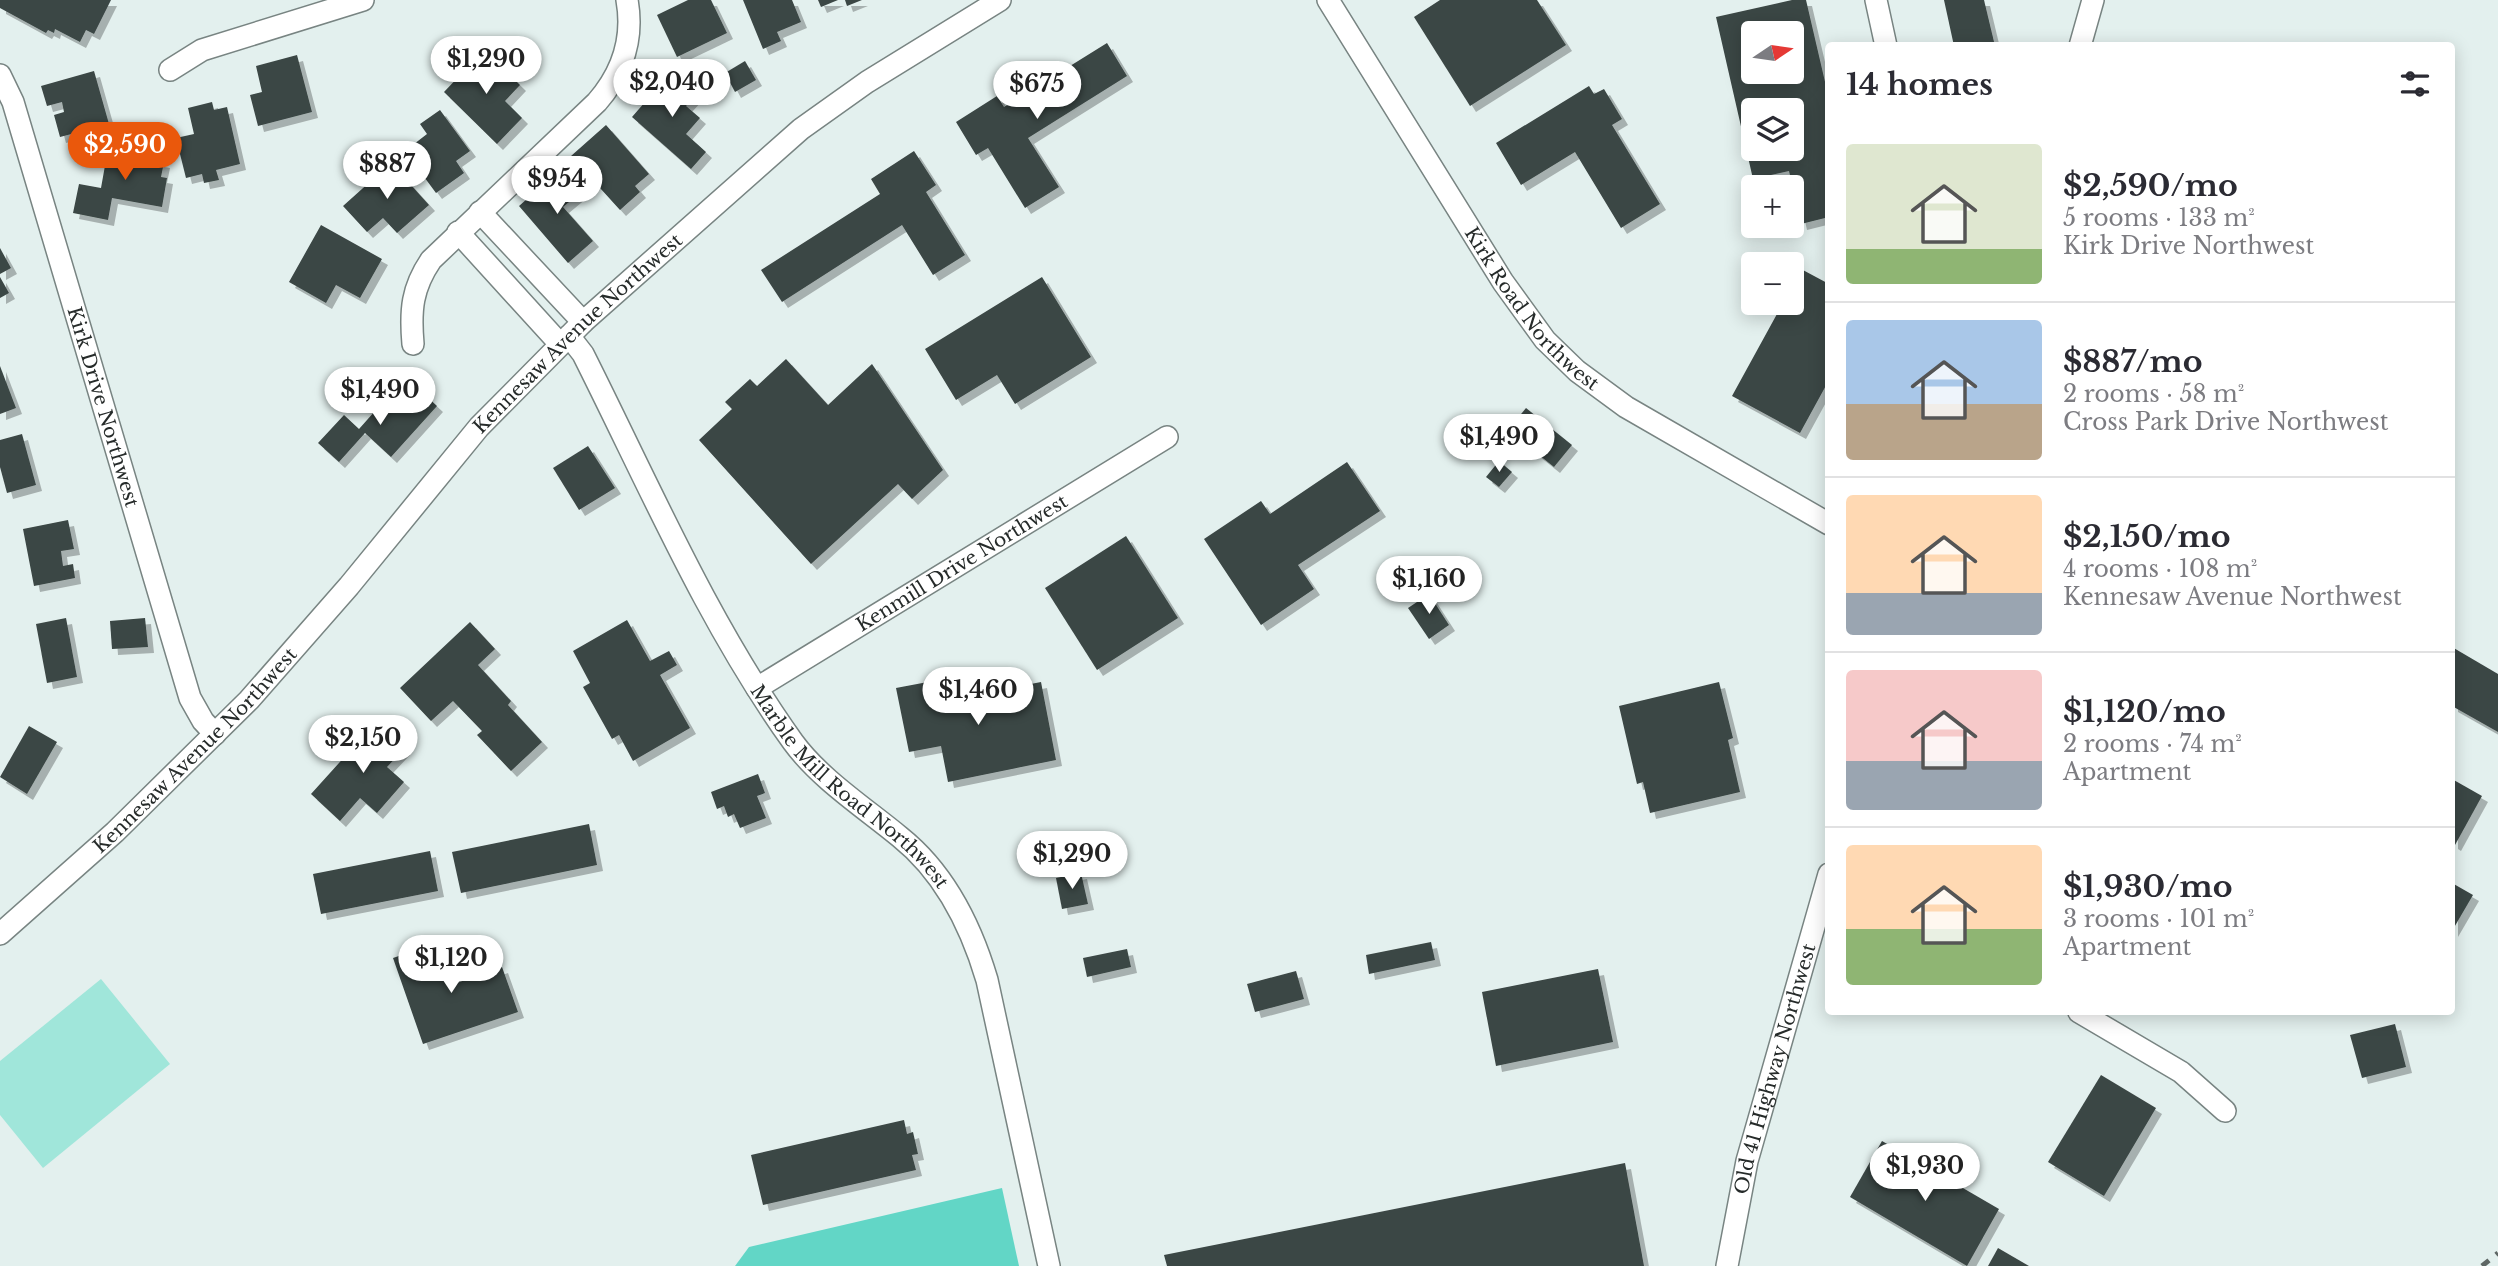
<!DOCTYPE html>
<html lang="en">
<head>
<meta charset="utf-8">
<style>
	body { margin:0; font-family:"Libre Baskerville",serif; background:#f2f2f3; color:#2b2b33; height:100vh; display:flex; flex-direction:column; font-size:26px; white-space:nowrap }
	* { box-sizing:border-box; margin:0 }
	p { font-size:23px; color:#7c7c81 }
	.icon { flex:none; width:38px; height:38px; fill:none; stroke:currentColor; stroke-width:2; stroke-linecap:round; stroke-linejoin:round }
	.map { position:relative; flex:1; overflow:hidden }
	.drawer { position:absolute; left:1825px; top:42px; width:630px; height:973px; display:flex; flex-direction:column; background:#fff; border-radius:7px; box-shadow:0 4px 18px #0003 }
	.drawer>* { flex:none }
	.needle { width:46px; rotate:77deg }
	.fabs { position:absolute; left:1741px; top:21px; display:grid; gap:14px }
	.fabs a { display:grid; place-items:center; width:63px; height:63px; border-radius:7px; background:#fff; box-shadow:0 4px 18px #0003; font-size:35px }
	.price { position:absolute; translate:-50% -60px; padding:0 16px; border-radius:24px; background:#fff; color:#222; font-size:23px; line-height:46px; filter:drop-shadow(0 2px 4px #0008) }
	.price::after { content:''; position:absolute; left:50%; top:42px; width:21px; height:16px; margin-left:-10px; background:inherit; clip-path:polygon(0 0,100% 0,50% 100%) }
	.price.active { background:#ea580c; color:#fff }
	ul { padding:0; list-style:none }
	li { display:flex; align-items:center; gap:21px; height:175px; padding:0 21px }
	li+li { border-top:2px solid #e1e1e2 }
	li span { display:grid; place-items:center; flex:none; width:196px; height:140px; border-radius:7px; color:#555 }
	li>.icon { margin-inline-start:auto }
	span .icon { width:84px; height:84px; fill:#fffc; stroke-width:1 }
	li b { font-size:30px }
	h2 { display:flex; justify-content:space-between; align-items:center; height:84px; padding:0 21px; font-size:30px }
	.map>svg:first-child { display:block }
</style>
</head>
<body>
<div class="map">
<svg width="2498" height="1266" viewBox="0 0 2498 1266">
	<defs>
		<filter id="shadow"><feDropShadow dx="6" dy="6" stdDeviation="0" flood-color="#0004"/></filter>
	</defs>
	<rect width="100%" height="100%" fill="#e3f0ee"/>
	<polygon fill="#a0e6da" points="101,979 170,1064 43,1168 0,1115 0,1061"/>
	<polygon fill="#62d6c6" points="1002,1188 1019,1266 735,1266 749,1247"/>
	<g fill="#3b4644" fill-rule="evenodd" filter="url(#shadow)">
		<polygon points="0,0 111,0 94,34 86,30 80,42 55,29 54,33 48,30 46,33 0,8"/>
		<polygon points="688,0 711,0 727,33 677,57 657,15"/>
		<polygon points="743,0 792,0 801,22 777,32 781,41 763,49"/>
		<polygon points="818,0 838,0 821,7"/>
		<polygon points="845,0 862,0 847,6"/>
		<polygon points="1440,0 1537,0 1566,45 1470,106 1414,17"/>
		<path d="M1792,0h14l23,99v118l-28,7 -12,-53 -36,8 -37,-162zM1754,33h38v39h-38zM1754,110h38v39h-38z"/>
		<polygon points="1944,0 1984,0 1995,46 1954,46"/>
		<polygon points="1107,43 1127,76 1028,138 1059,187 1025,208 988,148 976,155 956,122 997,96 1004,107"/>
		<polygon points="484,50 520,85 505,101 522,118 497,144 444,92"/>
		<polygon points="297,55 312,112 258,126 250,95 262,92 256,66"/>
		<polygon points="745,61 756,80 735,92 725,73"/>
		<polygon points="94,71 109,124 60,137 54,115 64,112 62,102 47,106 41,86"/>
		<polygon points="672,71 697,94 686,106 700,118 686,134 706,152 691,169 632,117"/>
		<polygon points="1589,86 1594,94 1604,89 1622,119 1612,125 1660,204 1621,228 1575,152 1521,185 1496,143"/>
		<polygon points="212,102 214,110 227,107 240,164 216,170 219,180 204,183 202,174 186,178 176,138 194,134 188,108"/>
		<polygon points="440,110 470,151 456,161 464,173 436,193 405,151 427,134 420,124"/>
		<polygon points="606,125 649,174 635,186 640,192 620,210 571,156"/>
		<polygon points="130,141 155,146 153,160 164,162 161,177 167,178 162,207 112,198 108,220 73,213 79,184 101,188 106,160 115,161 117,144"/>
		<polygon points="914,151 936,185 926,192 965,255 933,275 902,225 782,302 761,270 880,194 871,179"/>
		<polygon points="391,163 429,205 397,233 383,218 367,232 343,206"/>
		<polygon points="561,169 581,192 563,207 593,241 568,263 519,206"/>
		<polygon points="321,225 382,259 360,298 336,285 326,303 289,282"/>
		<polygon points="0,248 11,268 0,274"/>
		<polygon points="1801,269 1829,284 1829,380 1800,433 1732,396 1783,303 1792,303 1792,286"/>
		<polygon points="0,277 9,293 0,298"/>
		<polygon points="1042,277 1091,357 1015,404 997,375 956,400 925,349"/>
		<polygon points="786,359 828,405 872,364 943,470 912,499 898,484 811,564 699,440 732,409 725,402 750,379 757,386"/>
		<polygon points="0,366 16,408 0,414"/>
		<polygon points="398,393 413,407 424,394 437,406 391,457 365,433 339,462 318,443 344,415 359,429 375,411 379,414"/>
		<polygon points="1526,408 1572,445 1554,467 1508,430"/>
		<polygon points="22,434 36,485 7,493 0,467 0,440"/>
		<polygon points="588,446 615,488 579,510 553,468"/>
		<polygon points="1499,461 1512,472 1499,487 1486,477"/>
		<polygon points="1347,462 1380,511 1298,565 1314,589 1261,625 1204,539 1261,501 1270,514"/>
		<polygon points="68,520 74,549 61,551 63,566 73,564 75,578 34,586 23,529"/>
		<polygon points="1126,536 1178,618 1097,670 1045,588"/>
		<polygon points="1429,594 1449,625 1429,639 1408,608"/>
		<polygon points="66,618 77,677 47,683 36,624"/>
		<polygon points="145,618 148,647 112,649 110,621"/>
		<polygon points="627,620 650,661 669,651 677,665 660,675 690,728 633,761 619,735 612,739 583,687 590,683 573,651"/>
		<polygon points="470,622 495,649 478,665 511,701 508,705 542,742 511,771 477,735 482,731 453,701 431,721 400,688"/>
		<polygon points="2452,647 2498,674 2498,732 2452,706"/>
		<polygon points="949,678 953,699 1041,682 1056,760 948,782 941,746 909,752 896,688"/>
		<polygon points="1719,682 1733,738 1728,740 1740,792 1650,813 1643,782 1637,784 1619,706"/>
		<polygon points="376,722 405,748 387,767 404,782 377,813 360,798 340,821 311,794"/>
		<polygon points="29,726 57,742 27,794 0,777"/>
		<polygon points="758,774 765,793 757,796 766,818 740,828 734,814 728,817 724,806 717,809 711,792"/>
		<polygon points="2452,779 2482,796 2455,845 2452,843"/>
		<polygon points="589,824 597,865 461,893 452,852"/>
		<polygon points="430,851 438,891 321,914 313,874"/>
		<polygon points="1081,873 1088,904 1062,909 1056,878"/>
		<polygon points="2452,883 2473,895 2452,931"/>
		<polygon points="1431,942 1435,960 1369,974 1366,955"/>
		<polygon points="437,943 451,985 502,967 518,1012 423,1044 393,958"/>
		<polygon points="1127,949 1131,967 1087,977 1083,958"/>
		<polygon points="1598,969 1613,1042 1496,1066 1482,992"/>
		<polygon points="1296,971 1304,999 1255,1012 1247,984"/>
		<polygon points="2395,1024 2406,1067 2362,1078 2350,1035"/>
		<polygon points="2101,1075 2156,1108 2104,1196 2048,1162"/>
		<polygon points="904,1120 907,1134 913,1132 918,1154 912,1155 916,1170 763,1205 751,1155"/>
		<polygon points="1882,1141 1999,1209 1967,1266 1850,1197"/>
		<polygon points="1625,1163 1644,1266 1167,1266 1164,1255"/>
		<polygon points="1998,1248 2029,1266 1988,1266"/>
	</g>
	<g fill="none" stroke-linecap="round" stroke-linejoin="round">
		<defs>
			<g id="minor">
				<path id="s1" d="M1328,0l175,282 42,58 32,31 49,36 203,117"/>
				<polyline points="1876,0 1886,46"/>
				<polyline points="2080,46 2093,0"/>
				<polyline points="170,70 202,50 363,0"/>
				<path id="s2" d="M0,75l13,27 177,596 13,23 12,13"/>
				<polyline points="480,212 583,322"/>
				<polyline points="458,232 560,344"/>
				<path id="s3" d="M569,336l14,18c66,131 124,268 210,388 27,37 72,66 107,95 45,36 71,89 87,143l62,286"/>
				<path d="M413,344c-3,-34 -1,-56 18,-84l166,-158c26,-30 37,-63 30,-102"/>
				<path id="s4" d="M757,688l410,-251"/>
				<path id="s5" d="M0,934l115,-102 134,-132 100,-114 130,-159 104,-105 218,-193 66,-47 133,-82"/>
				<polyline points="2079,1012 2181,1072 2225,1111"/>
				<path id="s6" d="M1727,1266l20,-105 82,-287"/>
			</g>
		</defs>
		<use href="#minor" stroke="#788482" stroke-width="24"/>
		<use href="#minor" stroke="#fff" stroke-width="21"/>
		<polyline stroke="#5f6765" stroke-width="5" stroke-dasharray="9 9" stroke-linecap="butt" points="2482,1266 2498,1253"/>
	</g>
	<g text-anchor="middle" dominant-baseline="central" stroke-width="7" stroke-linejoin="round" paint-order="stroke">
		<g font-size="19" fill="#262b2a" stroke="#f0fefb">
			<text stroke="none"><textPath href="#s1" startOffset="371">Kirk Road Northwest</textPath></text>
			<text stroke="none"><textPath href="#s5" startOffset="835">Kennesaw Avenue Northwest</textPath></text>
			<text stroke="none"><textPath href="#s2" startOffset="348">Kirk Drive Northwest</textPath></text>
			<text stroke="none"><textPath href="#s4" startOffset="240">Kenmill Drive Northwest</textPath></text>
			<text stroke="none"><textPath href="#s5" startOffset="268">Kennesaw Avenue Northwest</textPath></text>
			<text stroke="none"><textPath href="#s3" startOffset="536">Marble Mill Road Northwest</textPath></text>
			<text stroke="none"><textPath href="#s6" startOffset="203">Old 41 Highway Northwest</textPath></text>
		</g>
	</g>
</svg>
<div class="fabs">
<a><svg class="needle" viewBox="-14 -14 28 28"><path d="M0-13l5 13h-10z" fill="#e53935"/><path d="M0 13l5-13h-10z" fill="#7c7c81"/></svg></a>
<a><svg class="icon" aria-label="layers" viewBox="0 0 24 24"><path d="M12 4l9 5-9 5-9-5zM3 14l9 5 9-5"/></svg></a>
<a>+</a>
<a>−</a>
</div>
<b class="price" style="left:486px;top:96px">$1,290</b>
<b class="price" style="left:672px;top:119px">$2,040</b>
<b class="price" style="left:1037px;top:121px">$675</b>
<b class="price active" style="left:125px;top:182px">$2,590</b>
<b class="price" style="left:387px;top:201px">$887</b>
<b class="price" style="left:557px;top:216px">$954</b>
<b class="price" style="left:380px;top:427px">$1,490</b>
<b class="price" style="left:1499px;top:474px">$1,490</b>
<b class="price" style="left:1429px;top:616px">$1,160</b>
<b class="price" style="left:978px;top:727px">$1,460</b>
<b class="price" style="left:363px;top:775px">$2,150</b>
<b class="price" style="left:1072px;top:891px">$1,290</b>
<b class="price" style="left:451px;top:995px">$1,120</b>
<b class="price" style="left:1925px;top:1203px">$1,930</b>
<section class="drawer">
<h2>14 homes<svg class="icon" aria-label="filters" viewBox="0 0 24 24"><path d="M4 7h16M4 17h16"/><circle cx="9" cy="7" r="2"/><circle cx="15" cy="17" r="2"/></svg></h2>
<ul>
<li><span style="background:linear-gradient(#dfe7d0 75%,#8fb573 0)"><svg class="icon" aria-label="home" viewBox="0 0 24 24"><path d="M3 11l9-7 9 7M6 9v11h12V9"/></svg></span><div><b>$2,590/mo</b><p>5 rooms · 133 m²</p><p>Kirk Drive Northwest</p></div></li>
<li><span style="background:linear-gradient(#a9c7e8 60%,#b9a48a 0)"><svg class="icon" aria-label="home" viewBox="0 0 24 24"><path d="M3 11l9-7 9 7M6 9v11h12V9"/></svg></span><div><b>$887/mo</b><p>2 rooms · 58 m²</p><p>Cross Park Drive Northwest</p></div></li>
<li><span style="background:linear-gradient(#ffd9b3 70%,#9aa5b1 0)"><svg class="icon" aria-label="home" viewBox="0 0 24 24"><path d="M3 11l9-7 9 7M6 9v11h12V9"/></svg></span><div><b>$2,150/mo</b><p>4 rooms · 108 m²</p><p>Kennesaw Avenue Northwest</p></div></li>
<li><span style="background:linear-gradient(#f6c9c9 65%,#9aa5b1 0)"><svg class="icon" aria-label="home" viewBox="0 0 24 24"><path d="M3 11l9-7 9 7M6 9v11h12V9"/></svg></span><div><b>$1,120/mo</b><p>2 rooms · 74 m²</p><p>Apartment</p></div></li>
<li><span style="background:linear-gradient(#ffd9b3 60%,#8fb573 0)"><svg class="icon" aria-label="home" viewBox="0 0 24 24"><path d="M3 11l9-7 9 7M6 9v11h12V9"/></svg></span><div><b>$1,930/mo</b><p>3 rooms · 101 m²</p><p>Apartment</p></div></li>
</ul>
</section>
</div>
</body>
</html>
